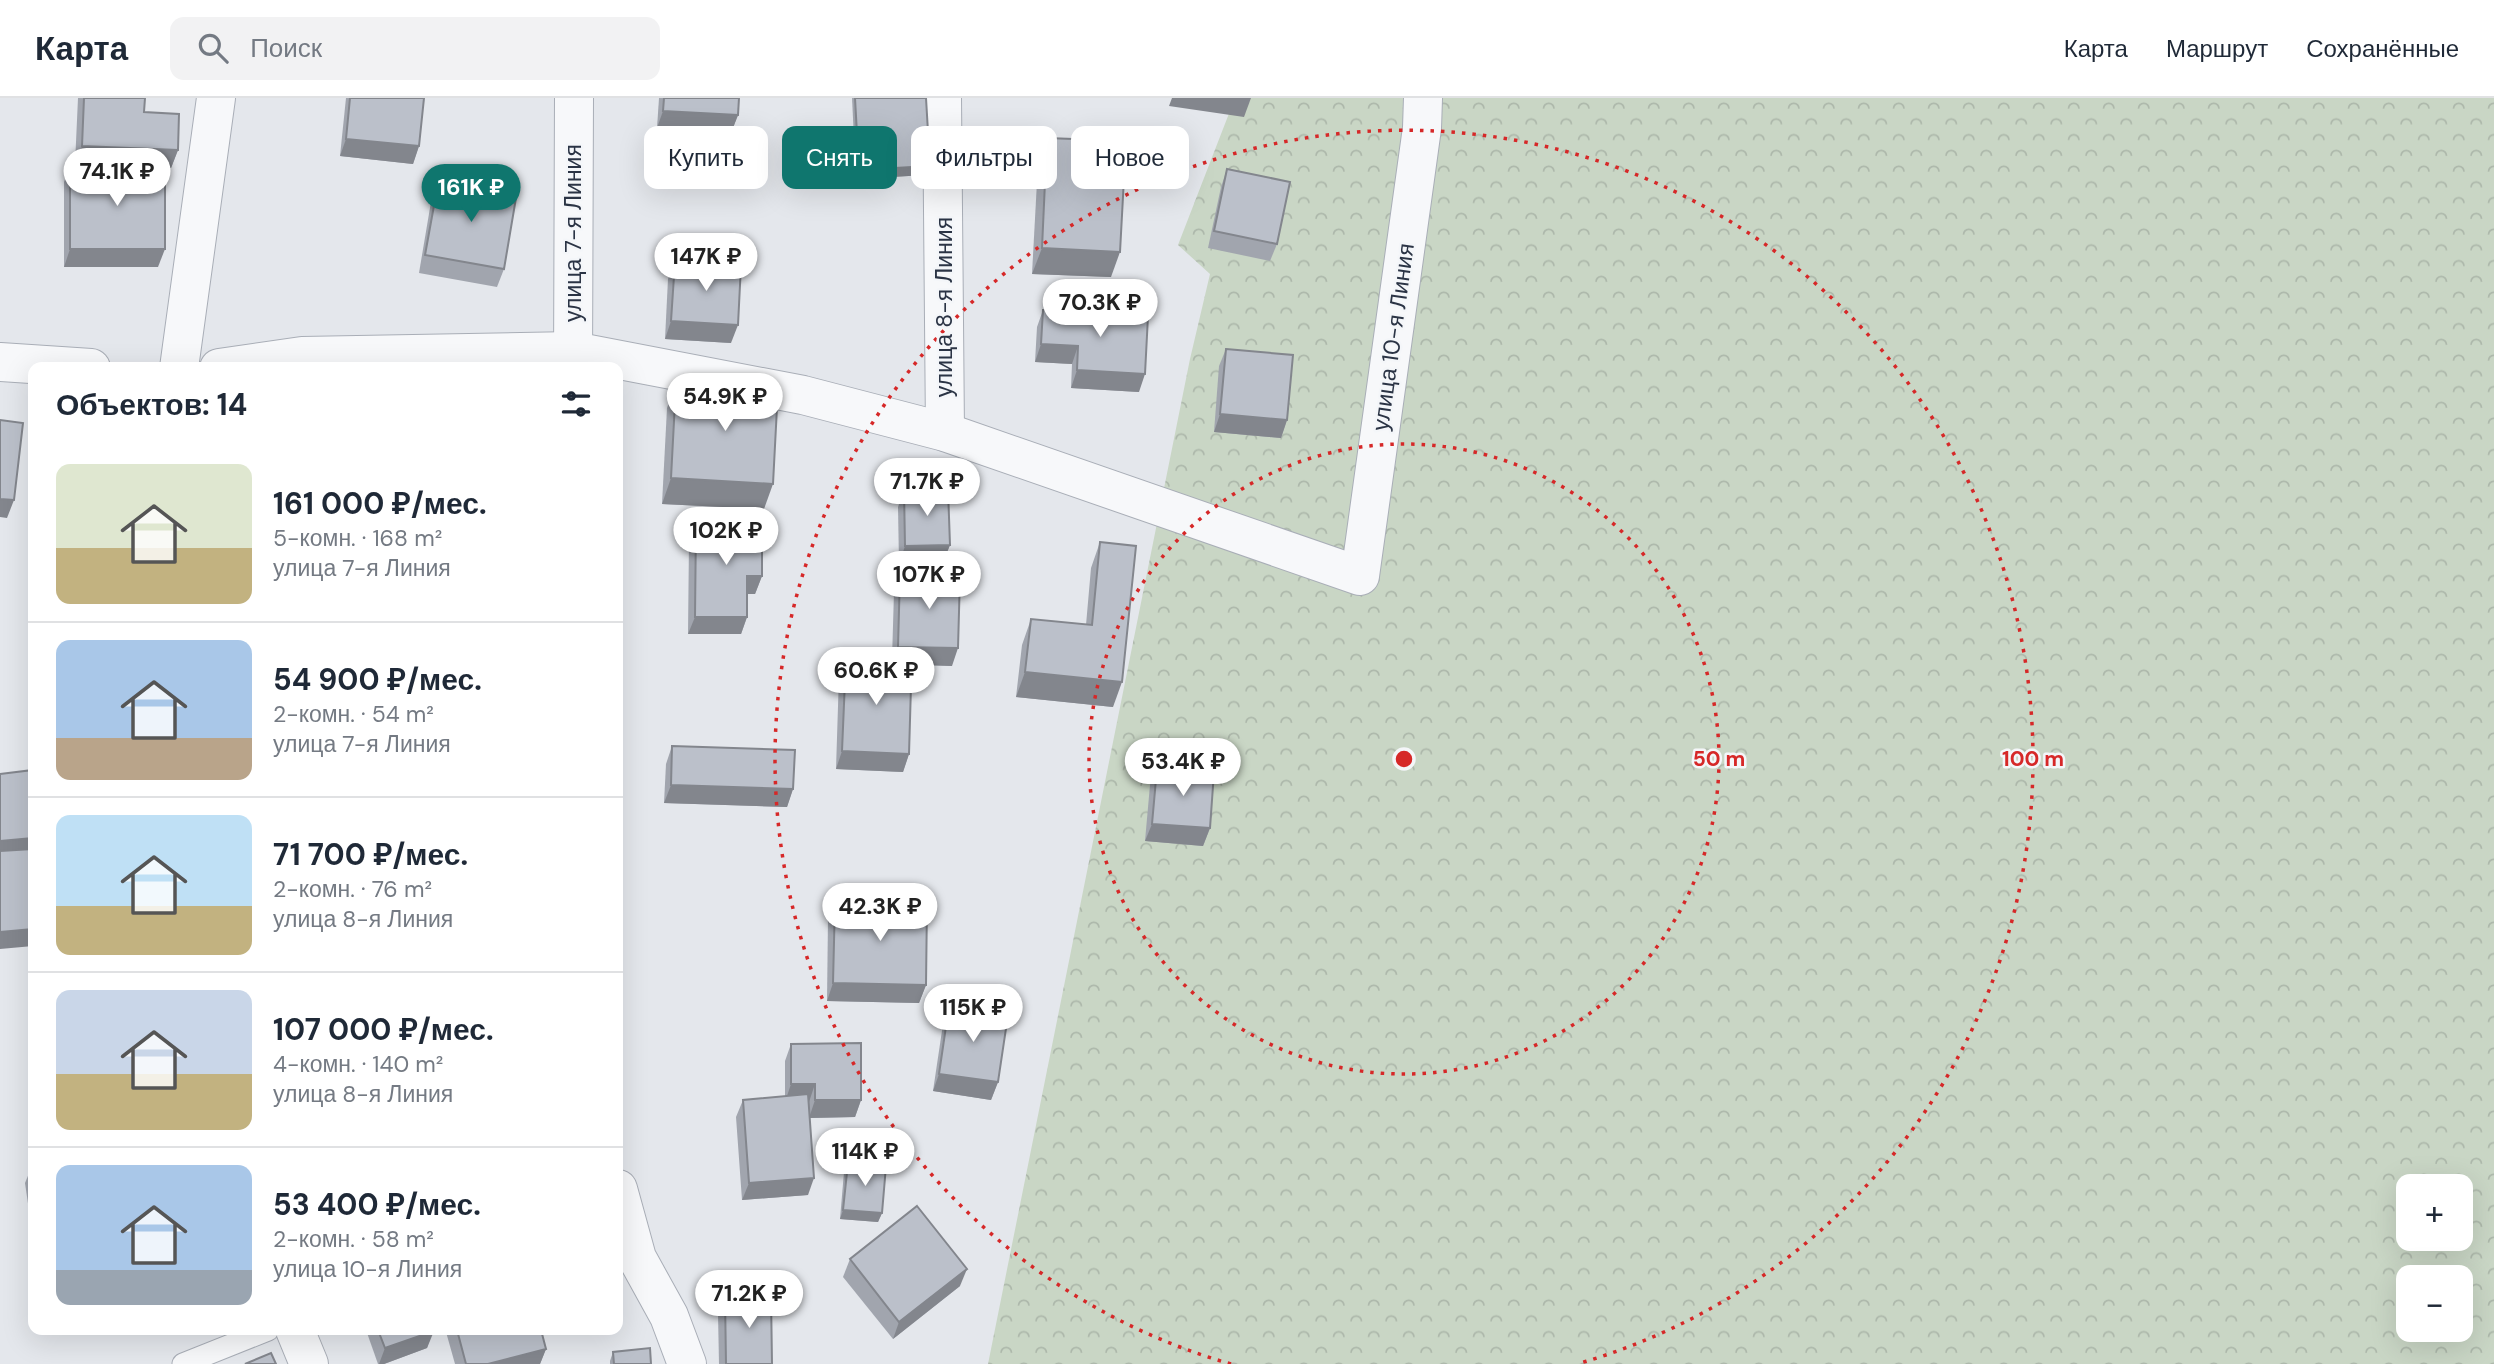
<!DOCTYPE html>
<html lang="ru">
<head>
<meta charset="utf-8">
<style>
	body { margin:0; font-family:"DM Sans",sans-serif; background:#f2f2f3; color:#1f2937; height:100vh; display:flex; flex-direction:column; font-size:26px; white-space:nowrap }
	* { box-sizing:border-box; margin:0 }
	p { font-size:23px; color:#747a83 }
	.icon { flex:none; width:38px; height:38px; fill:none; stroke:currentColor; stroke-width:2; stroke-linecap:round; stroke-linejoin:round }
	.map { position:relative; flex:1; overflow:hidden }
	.sheet { position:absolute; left:28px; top:264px; width:595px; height:973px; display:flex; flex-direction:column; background:#fff; border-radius:14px; box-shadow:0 7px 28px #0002 }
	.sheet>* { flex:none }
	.hud { position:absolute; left:644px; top:28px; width:665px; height:63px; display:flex; gap:14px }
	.fabs { position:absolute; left:2396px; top:1076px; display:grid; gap:14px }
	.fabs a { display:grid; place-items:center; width:77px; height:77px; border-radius:14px; background:#fff; box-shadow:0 7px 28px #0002; font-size:35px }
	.price { position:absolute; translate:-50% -60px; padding:0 16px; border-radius:24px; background:#fff; color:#222; font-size:23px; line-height:46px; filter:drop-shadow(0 2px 4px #0008) }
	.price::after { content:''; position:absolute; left:50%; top:42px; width:21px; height:16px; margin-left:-10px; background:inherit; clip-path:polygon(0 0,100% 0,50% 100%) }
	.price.selected { background:#0f766e; color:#fff }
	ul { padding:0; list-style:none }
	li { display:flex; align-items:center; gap:21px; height:175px; padding:0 28px }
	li+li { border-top:2px solid #e0e1e3 }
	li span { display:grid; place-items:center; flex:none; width:196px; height:140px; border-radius:14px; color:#555 }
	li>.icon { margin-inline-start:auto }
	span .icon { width:84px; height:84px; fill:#fffc; stroke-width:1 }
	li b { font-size:30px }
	h2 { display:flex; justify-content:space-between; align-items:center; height:84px; padding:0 28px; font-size:30px }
	.pill { padding:0 24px; border-radius:14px; background:#fff; box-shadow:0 7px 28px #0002; font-size:24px; line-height:63px }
	.pill.selected { background:#0f766e; color:#fff }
	header { display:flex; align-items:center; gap:42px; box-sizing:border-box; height:98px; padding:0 35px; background:#fff; border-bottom:2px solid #e0e1e3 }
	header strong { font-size:33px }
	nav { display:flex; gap:38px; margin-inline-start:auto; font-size:24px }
	.search { width:490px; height:63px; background:#f2f2f3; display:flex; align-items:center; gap:18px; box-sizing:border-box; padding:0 24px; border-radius:14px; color:#747a83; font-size:26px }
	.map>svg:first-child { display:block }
</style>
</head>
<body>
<header>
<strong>Карта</strong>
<div class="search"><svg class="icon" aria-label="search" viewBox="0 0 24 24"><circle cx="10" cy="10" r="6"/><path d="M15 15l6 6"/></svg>Поиск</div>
<nav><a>Карта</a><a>Маршрут</a><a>Сохранённые</a></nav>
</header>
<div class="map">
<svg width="2494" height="1266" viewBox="0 0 2494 1266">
	<defs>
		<pattern id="forest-crowns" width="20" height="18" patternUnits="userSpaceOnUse" patternTransform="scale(1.75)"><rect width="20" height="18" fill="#c9d6c5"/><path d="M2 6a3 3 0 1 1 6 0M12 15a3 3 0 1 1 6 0" fill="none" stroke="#adb8ab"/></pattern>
	</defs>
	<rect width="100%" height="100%" fill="#e4e7ec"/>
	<path fill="url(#forest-crowns)" fill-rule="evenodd" d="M1235,0h1259v1266h-1506l202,-1005 20,-85 -32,-29zM2408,1088h52v53h-52zM2408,1180h52v52h-52z"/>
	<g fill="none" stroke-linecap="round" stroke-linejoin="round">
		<defs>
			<polyline id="service" points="183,1266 268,1232"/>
			<g id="minor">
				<polyline points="942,0 945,334"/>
				<polyline points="0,264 91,270"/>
				<polyline points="179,270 216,0"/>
				<polyline points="219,270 302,258 573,253 803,297 945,334 1360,478 1422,30 1423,0"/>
				<polyline points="573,270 574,0"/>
				<polyline points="618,1091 637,1160 669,1218 687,1266"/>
				<polyline points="295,1232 309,1266"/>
			</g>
		</defs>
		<use href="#service" stroke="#a9aeb7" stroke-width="23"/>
		<use href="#minor" stroke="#a9aeb7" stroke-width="40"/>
		<use href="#service" stroke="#f7f8fa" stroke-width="21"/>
		<use href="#minor" stroke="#f7f8fa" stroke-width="38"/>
	</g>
	<g fill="#a1a5ae">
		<polygon points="78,0 145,0 144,14 178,52 171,70 147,68 146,76 158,169 64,169 64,84 70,67 103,67 75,66"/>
		<polygon points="346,0 424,0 419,48 413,66 340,58"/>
		<polygon points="659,0 739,0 738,17 731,35 657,30"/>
		<polygon points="852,0 926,0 926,77 856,81"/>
		<polygon points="1047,40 1111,179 1032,176 1038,65"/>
		<polygon points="1227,71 1277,146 1270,163 1208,150 1221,89"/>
		<polygon points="439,80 504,171 497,189 419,175 432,98"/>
		<polygon points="675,163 731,245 665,241 668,181"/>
		<polygon points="1043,212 1139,294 1071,290 1072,266 1035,264 1037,229"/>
		<polygon points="1226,251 1287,322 1281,340 1214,334 1219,268"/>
		<polygon points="676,285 764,411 662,406 667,310"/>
		<polygon points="904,392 950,447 943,464 899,466 898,409"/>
		<polygon points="696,425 762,478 755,496 747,496 747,519 741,536 688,536 689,442"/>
		<polygon points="1100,444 1113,609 1016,599 1022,547 1031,521 1086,527 1091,470"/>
		<polygon points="900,476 952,568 902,566 901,588 909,656 903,674 836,671 839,577 846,559 892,561 894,494"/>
		<polygon points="672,648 793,691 787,709 664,705 666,666"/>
		<polygon points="1157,670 1210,730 1203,748 1145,743 1150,687"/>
		<polygon points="835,803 926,887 919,905 827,903 828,820"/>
		<polygon points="949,908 998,984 991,1002 933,993 943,926"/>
		<polygon points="791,946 861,1002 855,1019 810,1020 808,1097 742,1102 736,1019 743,1002 785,998 785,963"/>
		<polygon points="848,1065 882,1115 878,1124 840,1121 844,1074"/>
		<polygon points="32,1068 33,1068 33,1140 25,1085"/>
		<polygon points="850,1161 960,1188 893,1241 843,1179"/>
		<polygon points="725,1198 772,1266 719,1266 718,1216"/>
		<polygon points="366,1232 433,1232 427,1250 384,1266 378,1266"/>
		<polygon points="447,1232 541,1232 546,1251 540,1266 455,1266 446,1234"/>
		<polygon points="613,1254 651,1266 610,1266 610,1263"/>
	</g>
	<g fill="#83868d">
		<polygon points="1172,0 1251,0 1244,19 1169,8"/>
		<polygon points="663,13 738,17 731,35 657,30"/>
		<polygon points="346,41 419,48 413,66 340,58"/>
		<polygon points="82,48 178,52 171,70 75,66"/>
		<polygon points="930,68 926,77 856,81 859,72"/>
		<polygon points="1042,150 1120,154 1111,179 1032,176"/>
		<polygon points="70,151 165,151 158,169 64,169"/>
		<polygon points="671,223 738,227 731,245 665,241"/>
		<polygon points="1041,246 1078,248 1072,266 1035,264"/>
		<polygon points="1077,272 1145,276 1139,294 1071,290"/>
		<polygon points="1220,316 1287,322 1281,340 1214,334"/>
		<polygon points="671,380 773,386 764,411 662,406"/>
		<polygon points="0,401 14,402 7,420 0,419"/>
		<polygon points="950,447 943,464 899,466 905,448"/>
		<polygon points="747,478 762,478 755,496 741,496"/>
		<polygon points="695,519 747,519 741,536 688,536"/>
		<polygon points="898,549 958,550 952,568 892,566"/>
		<polygon points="1025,574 1122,584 1113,609 1016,599"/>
		<polygon points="842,653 909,656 903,674 836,671"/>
		<polygon points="671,687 793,691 787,709 664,705"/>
		<polygon points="1152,726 1210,730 1203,748 1145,743"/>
		<polygon points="33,740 33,756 0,760 0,743"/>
		<polygon points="33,831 33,848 0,851 0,834"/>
		<polygon points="833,885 926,887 919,905 827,903"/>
		<polygon points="939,976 998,984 991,1002 933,993"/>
		<polygon points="791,986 815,986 809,1004 785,1004"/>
		<polygon points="815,1002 861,1002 855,1019 809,1020"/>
		<polygon points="814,1080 808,1097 742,1102 749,1085"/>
		<polygon points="843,1112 882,1115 878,1124 840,1121"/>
		<polygon points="967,1171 960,1188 893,1241 899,1224"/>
		<polygon points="434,1233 427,1250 384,1266 379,1266 385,1250"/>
		<polygon points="546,1251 540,1266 488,1266"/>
	</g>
	<g fill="#bbc0ca" stroke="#83868d" stroke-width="2">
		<polygon points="84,0 145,0 144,14 179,16 178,52 82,48"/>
		<polygon points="350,0 424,0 419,48 346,41"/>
		<polygon points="664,0 739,0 738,17 663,13"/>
		<polygon points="855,0 926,0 930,68 859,72"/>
		<polygon points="1047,40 1126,43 1120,154 1042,150"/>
		<polygon points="70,67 147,67 146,76 165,77 165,151 70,151"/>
		<polygon points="1227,71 1290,84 1277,146 1214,133"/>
		<polygon points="439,80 517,94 504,171 425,157"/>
		<polygon points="675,163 741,167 738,227 671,223"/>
		<polygon points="1043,212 1148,218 1145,276 1077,272 1078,248 1041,246"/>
		<polygon points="1226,251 1293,257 1287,322 1220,316"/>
		<polygon points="676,285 778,290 773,386 671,380"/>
		<polygon points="0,322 23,325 14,402 0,401"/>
		<polygon points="948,391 950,447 905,448 904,392"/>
		<polygon points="696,425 762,425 762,478 747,478 747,519 695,519"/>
		<polygon points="1100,444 1136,448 1122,584 1025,574 1031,521 1092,527"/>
		<polygon points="900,476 960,478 958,550 898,549"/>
		<polygon points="846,559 902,561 901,588 911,588 909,656 842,653"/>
		<polygon points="672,648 795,652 793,691 671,687"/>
		<polygon points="1157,670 1214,674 1210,730 1152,726"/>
		<polygon points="33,672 33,740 0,743 0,676"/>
		<polygon points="33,751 33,831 0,834 0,753"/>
		<polygon points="835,803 927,804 926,887 833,885"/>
		<polygon points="949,908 1008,917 998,984 939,976"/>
		<polygon points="861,945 861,1002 815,1002 815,986 791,986 791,946"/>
		<polygon points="808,996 814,1080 749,1085 743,1002"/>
		<polygon points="848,1065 886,1068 882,1115 843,1112"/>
		<polygon points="917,1108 967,1171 899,1224 850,1161"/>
		<polygon points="771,1197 772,1266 726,1266 725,1198"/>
		<polygon points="378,1232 433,1232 434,1233 385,1250"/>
		<polygon points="457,1232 541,1232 546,1251 488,1266 466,1266"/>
		<polygon points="650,1250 651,1266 614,1266 613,1254"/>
		<polygon points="271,1255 276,1266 245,1266"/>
	</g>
	<g fill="none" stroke="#d62828" stroke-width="3.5" stroke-dasharray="3.5 7">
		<circle cx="1404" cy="661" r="315"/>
		<path d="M1231 1266A629 629 0 1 1 1577 1266"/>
	</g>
	<g text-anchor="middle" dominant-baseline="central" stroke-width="5" stroke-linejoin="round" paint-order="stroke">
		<g font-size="23" fill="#2b3445" stroke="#f4f6f9">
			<text transform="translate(573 135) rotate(-90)">улица 7-я Линия</text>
			<text transform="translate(944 209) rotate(-90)">улица 8-я Линия</text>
			<text transform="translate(1393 239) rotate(-82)">улица 10-я Линия</text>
		</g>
	</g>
	<circle cx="1404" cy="661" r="10" fill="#d62828" stroke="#f4f6f9" stroke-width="3.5"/>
	<g font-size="21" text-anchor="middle" font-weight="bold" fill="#d62828" stroke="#f4f6f9" stroke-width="5" stroke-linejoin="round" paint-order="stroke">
		<text x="1719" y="668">50 m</text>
		<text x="2033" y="668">100 m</text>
	</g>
</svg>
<div class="fabs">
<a>+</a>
<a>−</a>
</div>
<b class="price" style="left:117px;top:110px">74.1K ₽</b>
<b class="price selected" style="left:471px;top:126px">161K ₽</b>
<b class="price" style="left:706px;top:195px">147K ₽</b>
<b class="price" style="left:1100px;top:241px">70.3K ₽</b>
<b class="price" style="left:725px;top:335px">54.9K ₽</b>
<b class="price" style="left:927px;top:420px">71.7K ₽</b>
<b class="price" style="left:726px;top:469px">102K ₽</b>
<b class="price" style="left:929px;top:513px">107K ₽</b>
<b class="price" style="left:876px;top:609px">60.6K ₽</b>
<b class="price" style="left:1183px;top:700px">53.4K ₽</b>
<b class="price" style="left:880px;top:845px">42.3K ₽</b>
<b class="price" style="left:973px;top:946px">115K ₽</b>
<b class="price" style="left:865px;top:1090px">114K ₽</b>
<b class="price" style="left:749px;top:1232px">71.2K ₽</b>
<div class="hud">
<a class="pill">Купить</a>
<a class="pill selected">Снять</a>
<a class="pill">Фильтры</a>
<a class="pill">Новое</a>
</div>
<section class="sheet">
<h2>Объектов: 14<svg class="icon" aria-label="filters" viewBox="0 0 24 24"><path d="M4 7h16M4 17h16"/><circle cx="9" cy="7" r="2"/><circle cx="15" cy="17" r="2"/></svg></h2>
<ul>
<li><span style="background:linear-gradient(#dfe7d0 60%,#c2b280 0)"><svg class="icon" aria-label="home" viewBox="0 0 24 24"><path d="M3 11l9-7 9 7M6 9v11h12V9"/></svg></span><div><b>161 000 ₽/мес.</b><p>5-комн. · 168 m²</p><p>улица 7-я Линия</p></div></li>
<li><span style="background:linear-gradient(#a9c7e8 70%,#b9a48a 0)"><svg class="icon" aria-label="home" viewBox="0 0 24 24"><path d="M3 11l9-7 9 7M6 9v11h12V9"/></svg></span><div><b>54 900 ₽/мес.</b><p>2-комн. · 54 m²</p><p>улица 7-я Линия</p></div></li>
<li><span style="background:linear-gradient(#bfe0f5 65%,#c2b280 0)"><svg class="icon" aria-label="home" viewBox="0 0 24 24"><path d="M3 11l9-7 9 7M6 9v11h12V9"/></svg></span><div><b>71 700 ₽/мес.</b><p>2-комн. · 76 m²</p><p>улица 8-я Линия</p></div></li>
<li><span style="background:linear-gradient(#c9d6e8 60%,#c2b280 0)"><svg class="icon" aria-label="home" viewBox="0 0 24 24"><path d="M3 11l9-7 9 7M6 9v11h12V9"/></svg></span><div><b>107 000 ₽/мес.</b><p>4-комн. · 140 m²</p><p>улица 8-я Линия</p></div></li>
<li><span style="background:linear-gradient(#a9c7e8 75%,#9aa5b1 0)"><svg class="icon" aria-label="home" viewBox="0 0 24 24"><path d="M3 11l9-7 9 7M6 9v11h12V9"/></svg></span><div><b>53 400 ₽/мес.</b><p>2-комн. · 58 m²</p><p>улица 10-я Линия</p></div></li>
</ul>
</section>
</div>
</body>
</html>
